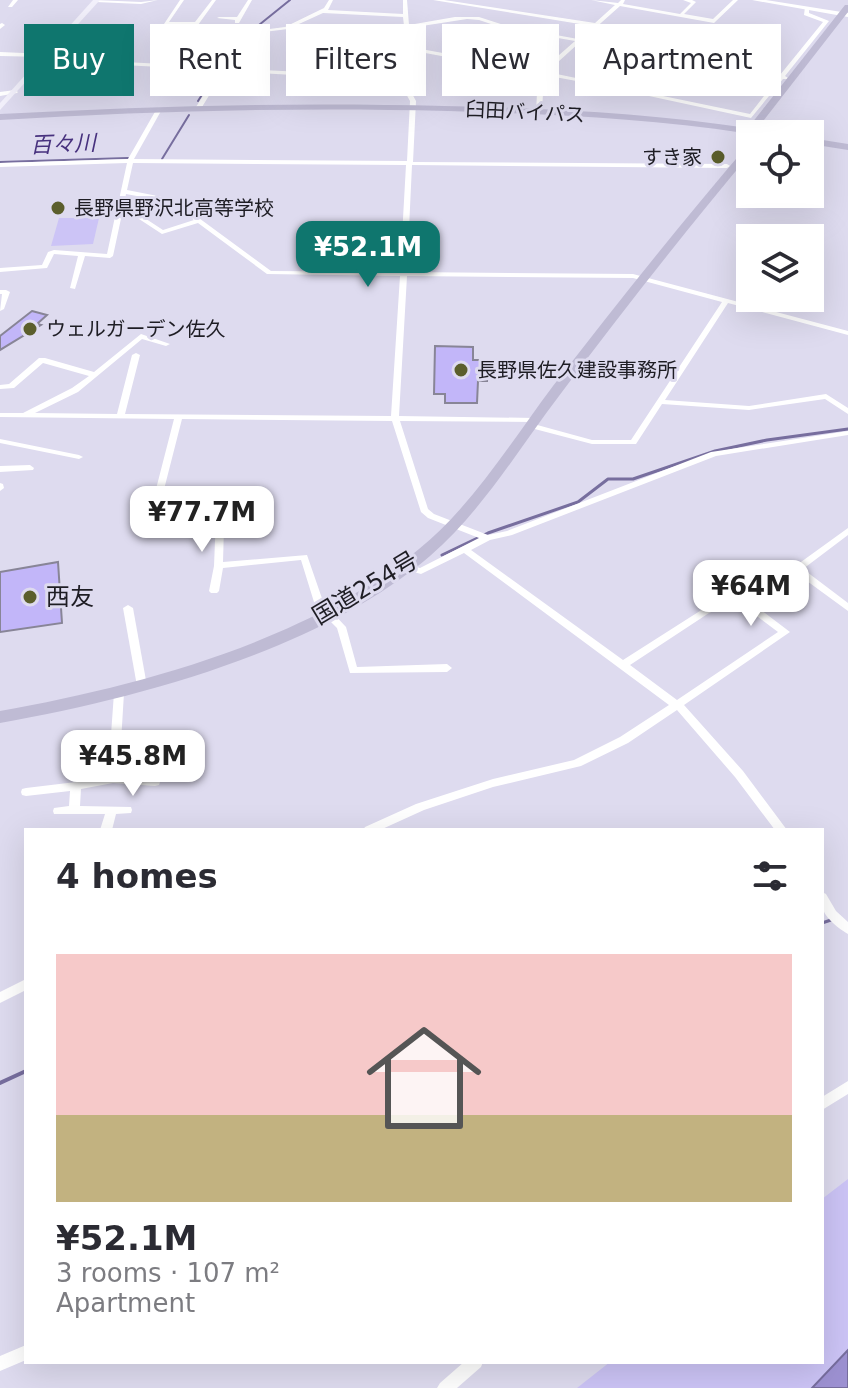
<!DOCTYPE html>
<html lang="en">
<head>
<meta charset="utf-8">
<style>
	body { margin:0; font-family:"DejaVu Sans","Noto Sans JP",sans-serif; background:#f2f2f3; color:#2b2b33; height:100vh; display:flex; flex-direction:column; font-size:30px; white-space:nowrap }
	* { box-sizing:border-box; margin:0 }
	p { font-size:26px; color:#7c7c81 }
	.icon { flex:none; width:44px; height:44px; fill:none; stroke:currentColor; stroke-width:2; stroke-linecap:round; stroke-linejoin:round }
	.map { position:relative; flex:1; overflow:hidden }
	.side { position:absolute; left:24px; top:828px; width:800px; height:536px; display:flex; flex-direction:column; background:#fff; border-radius:0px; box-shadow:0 8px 32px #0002 }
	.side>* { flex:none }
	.guide { position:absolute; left:24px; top:24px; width:800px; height:72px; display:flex; gap:16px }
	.controls { position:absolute; left:736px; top:120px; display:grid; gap:16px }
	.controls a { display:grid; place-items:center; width:88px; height:88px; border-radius:0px; background:#fff; box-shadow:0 8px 32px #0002; font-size:40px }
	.price { position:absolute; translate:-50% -68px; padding:0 18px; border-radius:16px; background:#fff; color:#222; font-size:26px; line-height:52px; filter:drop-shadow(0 2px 4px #0008) }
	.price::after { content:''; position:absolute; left:50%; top:48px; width:24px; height:18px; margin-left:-12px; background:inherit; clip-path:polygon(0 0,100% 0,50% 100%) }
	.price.on { background:#0f766e; color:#fff }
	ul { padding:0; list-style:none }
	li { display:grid; align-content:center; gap:16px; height:424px; padding:0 32px }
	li+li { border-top:2px solid #e1e1e2 }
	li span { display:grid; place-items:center; height:248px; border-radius:0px; color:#555 }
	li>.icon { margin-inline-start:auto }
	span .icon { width:144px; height:144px; fill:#fffc; stroke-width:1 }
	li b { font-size:34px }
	h2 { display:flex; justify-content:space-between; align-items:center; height:96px; padding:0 32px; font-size:34px }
	.tag { padding:0 28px; border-radius:0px; background:#fff; box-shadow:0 8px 32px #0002; font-size:28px; line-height:72px }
	.tag.on { background:#0f766e; color:#fff }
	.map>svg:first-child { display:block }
</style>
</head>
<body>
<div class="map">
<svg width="848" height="1388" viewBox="0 0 848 1388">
	<rect width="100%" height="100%" fill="#dedbef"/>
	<g fill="#ccc4f6">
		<polygon points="59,218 99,218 93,244 51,246"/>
		<polygon points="848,1179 848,1350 812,1388 577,1388 610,1362 822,1362 822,1199"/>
	</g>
	<polygon fill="#9d91d2" stroke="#776e9e" stroke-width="2" points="848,1350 848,1388 812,1388"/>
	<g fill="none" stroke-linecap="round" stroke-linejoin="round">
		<g stroke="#776e9e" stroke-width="2">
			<polyline points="198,101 233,46 290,0"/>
			<polyline points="162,159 189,115"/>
			<polyline points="0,162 128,158"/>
		</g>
		<g stroke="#776e9e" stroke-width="3">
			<polyline points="442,555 488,533 578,502 608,479 633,479 715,451 767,440 848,429"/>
			<polyline points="822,923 834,919"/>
		</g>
		<polyline stroke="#776e9e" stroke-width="4" points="0,1083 26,1071"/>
	</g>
	<g fill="#c2b6f9" stroke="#888597" stroke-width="2">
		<polygon points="32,311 47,315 37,324 41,325 0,350 0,336"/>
		<polygon points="435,346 473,347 473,360 488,360 487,381 478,381 477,403 445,403 445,394 434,394"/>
		<polygon points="58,562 62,623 0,632 0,572"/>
	</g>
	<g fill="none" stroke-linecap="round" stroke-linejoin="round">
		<g fill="#fff" fill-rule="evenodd">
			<polygon points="13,0 18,0 12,7 8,7"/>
			<polygon points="94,0 141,2 158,0 141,4 96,2"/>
			<polygon points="180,0 184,0 169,22 195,22 212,0 216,0 198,25 164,24"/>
			<polygon points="248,0 252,0 239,23 235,23 235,20 217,18 219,17 237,17"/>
			<path d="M329,0h4l-5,10 75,4v-14h4l2,25 46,-8h24l28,9 71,13 14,-13 -159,-26h11l151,23 20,-18 -24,-5 27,3 3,-3h4l-2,4 57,10 11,-11 -8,-3h9l4,2 -12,12 29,5 20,-19h5l-24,23 -94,-17 -37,33 197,36 43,-53 -19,-7 1,-8 4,1v5l20,8 -44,55 3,2 -1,1h-4l-32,39 -153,-33 -54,-10 -2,37 -3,2 -3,-2 2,-38 -129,-24 -6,27 13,24 -3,61 314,2 3,2 -3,2 -315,-3 -5,107 226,2 215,57v4l-120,-32 -63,97 84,6 77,-12 22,14v6l-23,-15 -76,11 -87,-6 -26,40h-44l-65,-17 -1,-2 4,-2 62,17h39l91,-138 -89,-24 -226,-2 -8,140 135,2 4,2 -4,2 -134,-1 28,88 6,5 54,21 19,-4 204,-79 137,-21v4l-132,21 -204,79 -22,5 -19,10 152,110 80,-51 91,-42 54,-39v7l-45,34 45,34v8l-52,-38 -52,24 46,35 -106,73 59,66 44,59h-12l-40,-53 -58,-67 -49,33 -47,23 -88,21 -69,23 -44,20h-17l2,-3 51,-23 77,-25 81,-19 46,-23 49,-32 -205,-152 -43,21 -18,-5 -2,-2 5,-3 14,4 59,-30 -51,-20 -7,-6 -29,-91 -210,-2 -23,90 62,1 4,3v8l38,2 1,2 -1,2 -3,1 -36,-1 -1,35 84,-7 19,55 5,1 15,16 11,40 90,-3 5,4 -5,4 -97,1 -13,-45 -11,-11 -3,1 -5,-3 -17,-55 -78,8 -4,23 -2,2h-6l-2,-2 5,-25 2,-50 -58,-1 -5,15h-6l-1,-2 28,-109 -174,-2v-4h23l49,-25 17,-12 -46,-13 -29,25 -14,1v-4l9,-1 30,-26h6l49,14 47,-38 29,10 -4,2 -24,-7 -64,53 -43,21 82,1 15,-59 4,-2 4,2 -15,59 266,2 9,-140 -133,-2 -69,-51 -36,11 -26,-17 -14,-3 -9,42 -3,2 -25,-2 -10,33 -5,-1 8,-32 -24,-2 -7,14 -47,4v-4l42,-3 6,-13 6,-2 53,4 9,-42 -1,-1 2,-2 10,-46 -127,4v-4l128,-4 28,-49 5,1 -27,48 273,2 3,-60 -11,-20 -175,-10 -22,36 -3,2 -3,-2 23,-37 -175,-9 -3,-2 3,-2 -44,-1v-4l47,2 3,2 -3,2 174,9 13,-21 19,-15 32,-4 39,-19zM323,13l80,4 1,9 -3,1 3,1v20l-7,29 -171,-9 12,-20 18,-15 32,-4zM467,19l12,1 27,9 69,12 -34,30 -131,-24 -1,-19zM580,42l198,36 -28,36 -203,-42zM133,163l273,2 -6,107 -129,-1 -98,-72 -46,-9zM126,194l43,8 25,18 -31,10 -23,-15 -17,-5zM737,601l41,31 -101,68 -47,-35 79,-52z"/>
			<polygon points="0,24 2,23 5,25 0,29"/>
			<polygon points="15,90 18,92 17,93 0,96 0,92"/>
			<polygon points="0,290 6,290 10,292 4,309 0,311 2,294 0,294"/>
			<polygon points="0,439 79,455 83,457 79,459 0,443"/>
			<polygon points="30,465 34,468 33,470 0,472 0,466"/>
			<polygon points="0,483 3,484 4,488 0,491"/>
			<polygon points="128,605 133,608 147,686 142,690 137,686 123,608"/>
			<polygon points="119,689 124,693 119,775 155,778 159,779 160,782 159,785 155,786 113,783 81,789 80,806 131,807 132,810 131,813 116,814 112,830 100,830 105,814 54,814 53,811 54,808 69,806 70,791 26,796 22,795 21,792 22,789 26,788 76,782 108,776 114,693"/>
			<path d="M822,892l4,2 10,17 12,11v12c-9,-5 -23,-16 -26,-27 -1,-5 0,-10 0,-15z"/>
			<polygon points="26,979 26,990 0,1003 0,992"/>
			<polygon points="848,1081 848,1094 822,1110 822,1097"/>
			<polygon points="26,1345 26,1360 0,1371 0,1356"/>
			<polygon points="464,1362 483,1362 481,1367 457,1388 437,1388 440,1383"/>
		</g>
		<polygon fill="#fff" fill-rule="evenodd" points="752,0 766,0 848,13 848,17"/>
		<polygon fill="#f2f0fb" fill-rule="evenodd" points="93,0 100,0 0,110 0,103"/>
		<g fill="#bfbbd4" fill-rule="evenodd">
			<path d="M845,5h3v7l-91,117 18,5h-25v4l-5,3 -5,-3 4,-5c-98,-15 -197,-19 -296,-22 -149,-4 -299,0 -448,9v-6c148,-8 296,-12 444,-8 102,2 204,7 304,22z"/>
			<polygon points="810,138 848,144 848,150 810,144"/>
			<path d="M750,145v9c-66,79 -130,160 -191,242 -41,54 -77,115 -129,160 -111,94 -289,142 -430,167v-12c139,-25 308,-70 419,-162 54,-44 92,-107 134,-163 63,-81 127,-162 194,-240z"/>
		</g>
	</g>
	<g fill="#5b5e2c" stroke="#dedbef" stroke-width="3">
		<circle cx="718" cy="157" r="8"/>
		<circle cx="58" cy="208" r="8"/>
		<circle cx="30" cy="329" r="8"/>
		<circle cx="461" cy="370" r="8"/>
		<circle cx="30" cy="597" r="8"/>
	</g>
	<g text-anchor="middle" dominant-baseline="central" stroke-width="6" stroke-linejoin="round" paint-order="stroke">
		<g font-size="20" fill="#1e1d24" stroke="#dedbef">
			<text transform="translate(525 112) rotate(3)">臼田バイパス</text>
		</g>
		<g font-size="20" fill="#1e1d24" stroke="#dedbef" text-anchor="start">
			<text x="702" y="157" text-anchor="end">すき家</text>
			<text x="74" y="208">長野県野沢北高等学校</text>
			<text x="46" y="329">ウェルガーデン佐久</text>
			<text x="477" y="370">長野県佐久建設事務所</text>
		</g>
		<g font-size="22" font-style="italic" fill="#47317e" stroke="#dedbef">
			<text transform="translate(63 144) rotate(-2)">百々川</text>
		</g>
		<g font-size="24" fill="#1e1d24" stroke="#dedbef">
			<text transform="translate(365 588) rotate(-31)">国道254号</text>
		</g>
		<g font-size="24" fill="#1e1d24" stroke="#dedbef" text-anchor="start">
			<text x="46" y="597">西友</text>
		</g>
	</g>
</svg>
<div class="controls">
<a><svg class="icon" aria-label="locate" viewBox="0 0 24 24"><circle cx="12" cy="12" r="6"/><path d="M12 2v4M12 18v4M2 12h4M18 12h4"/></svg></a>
<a><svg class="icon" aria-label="layers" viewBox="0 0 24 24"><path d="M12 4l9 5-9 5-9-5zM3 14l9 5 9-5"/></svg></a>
</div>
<b class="price on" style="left:368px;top:289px">¥52.1M</b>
<b class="price" style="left:202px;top:554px">¥77.7M</b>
<b class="price" style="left:751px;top:628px">¥64M</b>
<b class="price" style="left:133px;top:798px">¥45.8M</b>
<div class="guide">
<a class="tag on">Buy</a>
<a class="tag">Rent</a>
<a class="tag">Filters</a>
<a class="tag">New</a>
<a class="tag">Apartment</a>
</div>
<section class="side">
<h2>4 homes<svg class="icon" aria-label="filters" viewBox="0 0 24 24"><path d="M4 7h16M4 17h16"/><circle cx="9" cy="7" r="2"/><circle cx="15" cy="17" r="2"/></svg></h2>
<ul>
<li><span style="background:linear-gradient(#f6c9c9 65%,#c2b280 0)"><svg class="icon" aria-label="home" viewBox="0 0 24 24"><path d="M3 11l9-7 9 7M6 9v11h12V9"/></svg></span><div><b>¥52.1M</b><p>3 rooms · 107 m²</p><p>Apartment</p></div></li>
</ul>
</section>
</div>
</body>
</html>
